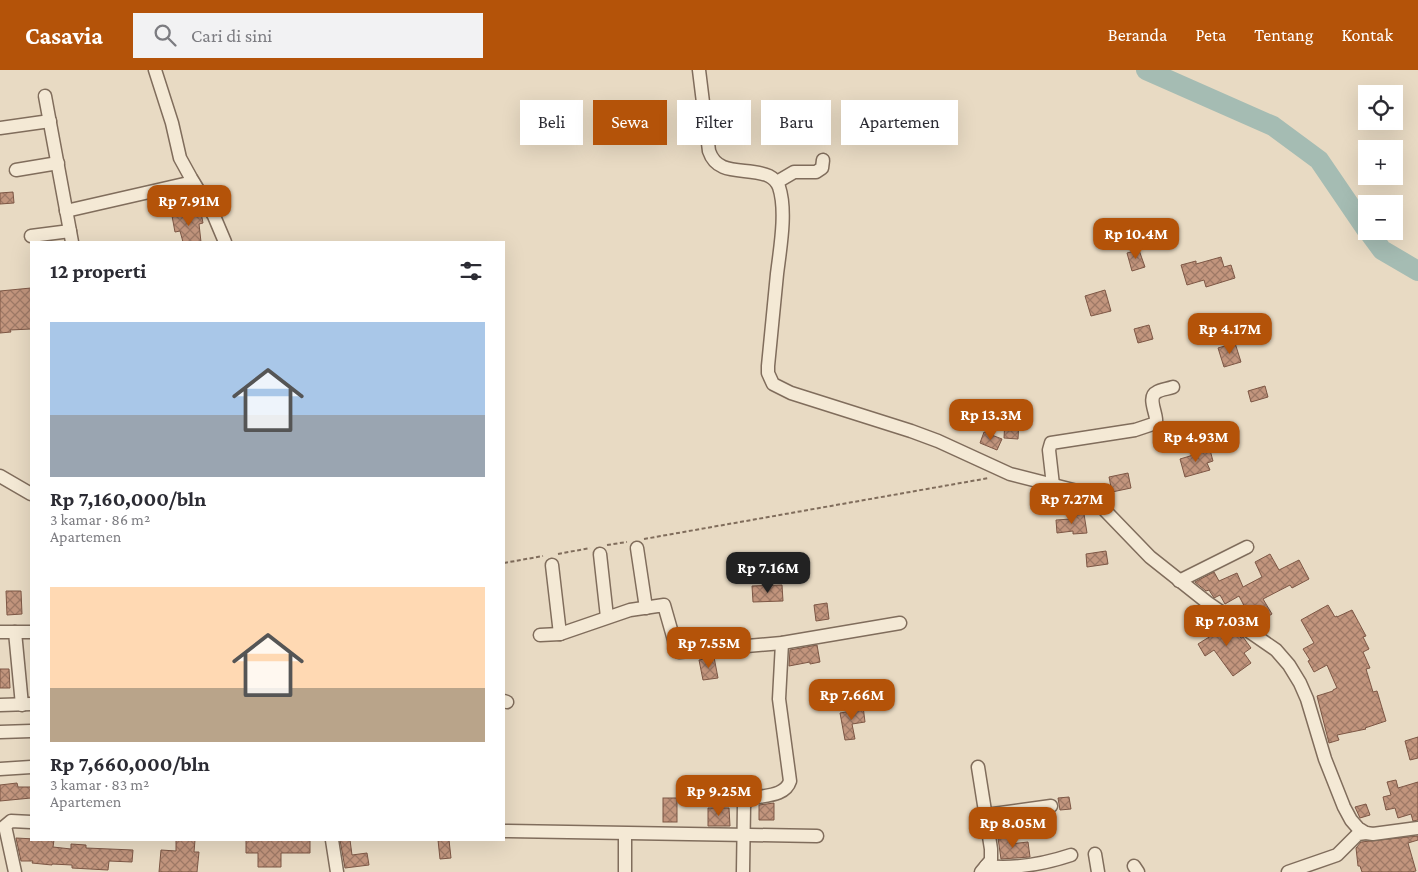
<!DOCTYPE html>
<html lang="id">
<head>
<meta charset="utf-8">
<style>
	body { margin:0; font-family:"Crimson Pro",serif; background:#f2f2f3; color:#2b2b33; height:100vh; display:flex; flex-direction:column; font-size:19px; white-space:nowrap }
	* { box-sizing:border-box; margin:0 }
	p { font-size:16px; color:#7c7c81 }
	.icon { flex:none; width:28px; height:28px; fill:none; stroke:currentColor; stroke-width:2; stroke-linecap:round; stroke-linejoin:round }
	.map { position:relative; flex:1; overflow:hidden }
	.drawer { position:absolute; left:30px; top:171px; width:475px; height:600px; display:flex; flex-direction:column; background:#fff; border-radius:0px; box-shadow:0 5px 20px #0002 }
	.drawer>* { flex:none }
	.hud { position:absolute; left:520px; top:30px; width:475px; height:45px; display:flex; gap:10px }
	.tools { position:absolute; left:1358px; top:15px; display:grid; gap:10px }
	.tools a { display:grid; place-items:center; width:45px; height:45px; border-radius:0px; background:#fff; box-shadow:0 5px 20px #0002; font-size:25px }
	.price { position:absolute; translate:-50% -42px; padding:0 11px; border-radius:10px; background:#b45309; color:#fff; font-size:16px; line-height:32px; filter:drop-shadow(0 1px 2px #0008) }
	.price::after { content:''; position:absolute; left:50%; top:30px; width:15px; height:11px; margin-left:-8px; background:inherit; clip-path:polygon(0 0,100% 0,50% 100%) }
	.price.current { background:#222; color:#fff }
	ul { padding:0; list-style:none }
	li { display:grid; align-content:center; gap:10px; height:265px; padding:0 20px }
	li span { display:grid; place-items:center; height:155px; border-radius:0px; color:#555 }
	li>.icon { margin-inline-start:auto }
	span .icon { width:90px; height:90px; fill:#fffc; stroke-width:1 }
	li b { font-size:21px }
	h2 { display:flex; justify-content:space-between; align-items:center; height:60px; padding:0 20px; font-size:21px }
	.chip { padding:0 18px; border-radius:0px; background:#fff; box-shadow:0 5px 20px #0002; font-size:18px; line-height:45px }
	.chip.current { background:#b45309; color:#fff }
	header { display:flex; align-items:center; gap:30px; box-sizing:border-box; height:70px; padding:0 25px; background:#b45309; color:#fff }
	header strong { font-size:24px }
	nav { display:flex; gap:28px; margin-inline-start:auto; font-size:18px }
	.search { width:350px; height:45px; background:#f2f2f3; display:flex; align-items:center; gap:12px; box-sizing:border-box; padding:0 18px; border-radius:0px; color:#7c7c81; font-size:19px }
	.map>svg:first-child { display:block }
</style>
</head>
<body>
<header>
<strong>Casavia</strong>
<div class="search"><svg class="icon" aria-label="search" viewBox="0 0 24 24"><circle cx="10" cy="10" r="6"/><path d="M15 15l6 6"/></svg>Cari di sini</div>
<nav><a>Beranda</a><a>Peta</a><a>Tentang</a><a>Kontak</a></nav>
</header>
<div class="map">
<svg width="1418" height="802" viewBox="0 0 1418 802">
	<defs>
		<pattern id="building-cross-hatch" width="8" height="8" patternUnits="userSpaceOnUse" patternTransform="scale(1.25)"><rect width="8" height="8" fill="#c2957d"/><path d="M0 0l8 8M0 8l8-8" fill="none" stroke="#9e7966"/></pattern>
	</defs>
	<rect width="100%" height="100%" fill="#e8dac3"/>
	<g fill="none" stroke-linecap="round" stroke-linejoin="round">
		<g stroke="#a5bcb3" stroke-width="20">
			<polyline points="1146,0 1273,56 1319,90 1366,159"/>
			<polyline points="1368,161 1382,180 1418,201"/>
		</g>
	</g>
	<g fill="url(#building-cross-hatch)" stroke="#7d5745">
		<polygon points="13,122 14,133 0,134 0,123"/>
		<polygon points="201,142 203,153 199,154 201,172 183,172 180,161 175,162 172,146"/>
		<polygon points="1139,180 1145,197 1132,201 1127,183"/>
		<polygon points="1221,187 1224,197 1231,195 1235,208 1206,217 1204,210 1187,215 1181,195 1196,191 1196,194"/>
		<polygon points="31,218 31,259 10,260 11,262 0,263 0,221"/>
		<polygon points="1105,220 1111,241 1091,246 1085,226"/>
		<polygon points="1149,255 1153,269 1138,273 1134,259"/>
		<polygon points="1235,273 1241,292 1224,297 1218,278"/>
		<polygon points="1265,316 1268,327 1251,332 1248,321"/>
		<polygon points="1005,349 1019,350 1018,369 1004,368"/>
		<polygon points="1182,354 1185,365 1177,368 1179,374 1165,378 1160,360"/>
		<polygon points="984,362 1002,369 997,380 980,373"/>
		<polygon points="1210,380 1213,391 1207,393 1210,400 1185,407 1180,389"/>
		<polygon points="1128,403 1131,418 1112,422 1109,407"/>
		<polygon points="1084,444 1087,463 1073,464 1073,461 1057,463 1056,450 1071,449 1070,446"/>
		<polygon points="1106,481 1108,494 1087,497 1086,484"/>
		<polygon points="1270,484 1279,500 1299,490 1309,509 1292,518 1290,515 1263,529 1272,544 1262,550 1266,556 1260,559 1254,555 1239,526 1225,534 1220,525 1214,528 1209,520 1206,521 1195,512 1214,502 1219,511 1237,503 1243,517 1262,507 1255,492"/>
		<polygon points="782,515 783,531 753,532 752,516"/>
		<polygon points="6,521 21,521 22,544 7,545"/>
		<polygon points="827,533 829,549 816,551 814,535"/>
		<polygon points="1328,535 1335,547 1337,546 1337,547 1352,540 1366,566 1363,567 1369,579 1363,582 1370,598 1366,599 1373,622 1377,621 1386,651 1365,658 1366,659 1337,665 1339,670 1329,673 1317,626 1333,621 1333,620 1337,618 1327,595 1314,602 1308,591 1310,590 1303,579 1314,573 1301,550"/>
		<polygon points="1216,548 1229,560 1230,558 1241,568 1243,567 1251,578 1244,583 1251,593 1233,606 1214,580 1205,586 1198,574 1214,564 1207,555"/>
		<polygon points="817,575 820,592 810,594 810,592 789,596 790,580"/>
		<polygon points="714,587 718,608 703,610 699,590"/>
		<polygon points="0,599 9,599 10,618 0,618"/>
		<polygon points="863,636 865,652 852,654 855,669 845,670 840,643 852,641 851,637"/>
		<polygon points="1418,667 1418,688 1410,690 1405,671"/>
		<polygon points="1396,710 1398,718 1418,712 1418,750 1413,751 1411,744 1398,748 1395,738 1386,740 1383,727 1391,725 1387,712"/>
		<polygon points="17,713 18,717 31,717 31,728 0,731 0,715"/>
		<polygon points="1069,727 1071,739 1060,740 1058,728"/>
		<rect x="663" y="728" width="14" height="24"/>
		<polygon points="774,733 774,750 759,750 759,735"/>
		<polygon points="1366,734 1370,745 1360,748 1355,737"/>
		<polygon points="708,738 729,738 730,756 708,756"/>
		<polygon points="1418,766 1418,770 1408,773 1416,801 1411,802 1362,802 1360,796 1358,796 1356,778 1361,772"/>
		<polygon points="1009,767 1010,774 1028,772 1030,787 1001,789 998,768"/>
		<polygon points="16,768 54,770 53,777 71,779 71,774 86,775 86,778 133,780 132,792 109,791 108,800 72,798 72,795 52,794 52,795 32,793 33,791 21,791"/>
		<polygon points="176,770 195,770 194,782 199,782 197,802 159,802 161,780 176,781"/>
		<polygon points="246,770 310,770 310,783 281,783 281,797 258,797 258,783 246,783"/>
		<polygon points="340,770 350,770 352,785 367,783 369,795 345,798"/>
		<polygon points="438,770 449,770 451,788 440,789"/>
	</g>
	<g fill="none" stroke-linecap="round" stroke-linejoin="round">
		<defs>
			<g id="minor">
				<polyline points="155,0 172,53 180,88 191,108 214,146 225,172"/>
				<path d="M699,0l10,81c9,27 39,15 60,25 4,2 8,6 10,11 8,24 1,62 -2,87 -3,31 -6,61 -9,92v7l5,11 18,9 120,38 27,10 72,33 71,18 13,7 56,58 58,46 68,47 13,15 11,18 7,16 18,60 19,48 7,13 7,8 8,5 7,1 45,-6"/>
				<polyline points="45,26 72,172"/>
				<polyline points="0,58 50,51"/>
				<polyline points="16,100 58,93"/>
				<polyline points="777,112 794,102 816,102 822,98 823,90"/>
				<polyline points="66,141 193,112"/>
				<polyline points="31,166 70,161"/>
				<polyline points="0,406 31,424"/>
				<path d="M1053,415l-4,-35 2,-7 84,-13 21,-7c2,-8 -10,-26 1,-31 4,-3 11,-3 16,-5"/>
				<polyline points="637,478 646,538"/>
				<polyline points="600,484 607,547"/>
				<polyline points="552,495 560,564"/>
				<polyline points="1179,511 1247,477"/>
				<polyline points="0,562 31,562"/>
				<polyline points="15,562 22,635"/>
				<polyline points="540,565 560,564 630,540 664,535 674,570 675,578 679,582 782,573 900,553"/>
				<polyline points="504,631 507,632"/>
				<polyline points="0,635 31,634"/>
				<polyline points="0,662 31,661"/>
				<polyline points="978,697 991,779 991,790 981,802"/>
				<polyline points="0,699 31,697"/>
				<polyline points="986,745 1051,736"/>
				<polyline points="504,761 817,766"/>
				<polyline points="332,770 337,802"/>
				<polyline points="1095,784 1098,802"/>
				<path d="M986,796c28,3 58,-2 85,-11"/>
				<polyline points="1134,796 1138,802"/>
				<polyline points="15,802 5,756 11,751 31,752"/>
				<polyline points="625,802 625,764"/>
				<path d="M743,802l1,-67 5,-6c14,-4 36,-2 41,-18l-11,-82 3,-56"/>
				<polyline points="1288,802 1337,785 1358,764 1366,763"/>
			</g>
		</defs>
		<use href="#minor" stroke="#806d5c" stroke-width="15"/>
		<g stroke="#806d5c" stroke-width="2" stroke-dasharray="4 2.5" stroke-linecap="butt">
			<polyline points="644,469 989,408"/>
			<polyline points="607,475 627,472"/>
			<polyline points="558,484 590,478"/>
			<polyline points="504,493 543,486"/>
		</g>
		<use href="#minor" stroke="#f4e9d5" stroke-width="12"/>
	</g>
</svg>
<div class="tools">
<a><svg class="icon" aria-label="locate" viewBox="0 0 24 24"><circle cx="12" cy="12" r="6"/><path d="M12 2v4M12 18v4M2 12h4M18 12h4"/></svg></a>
<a>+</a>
<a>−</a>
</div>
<b class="price" style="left:189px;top:157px">Rp 7.91M</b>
<b class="price" style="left:1136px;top:190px">Rp 10.4M</b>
<b class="price" style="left:1230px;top:285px">Rp 4.17M</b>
<b class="price" style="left:991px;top:371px">Rp 13.3M</b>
<b class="price" style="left:1196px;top:393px">Rp 4.93M</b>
<b class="price" style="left:1072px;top:455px">Rp 7.27M</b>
<b class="price current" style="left:768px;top:524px">Rp 7.16M</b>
<b class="price" style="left:1227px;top:577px">Rp 7.03M</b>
<b class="price" style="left:709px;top:599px">Rp 7.55M</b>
<b class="price" style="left:852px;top:651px">Rp 7.66M</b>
<b class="price" style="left:719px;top:747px">Rp 9.25M</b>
<b class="price" style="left:1013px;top:779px">Rp 8.05M</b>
<div class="hud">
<a class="chip">Beli</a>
<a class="chip current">Sewa</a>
<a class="chip">Filter</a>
<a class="chip">Baru</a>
<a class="chip">Apartemen</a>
</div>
<section class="drawer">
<h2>12 properti<svg class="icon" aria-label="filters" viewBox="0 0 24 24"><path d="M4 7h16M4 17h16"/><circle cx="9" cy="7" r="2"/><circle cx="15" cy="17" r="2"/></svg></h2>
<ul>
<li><span style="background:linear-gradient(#a9c7e8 60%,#9aa5b1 0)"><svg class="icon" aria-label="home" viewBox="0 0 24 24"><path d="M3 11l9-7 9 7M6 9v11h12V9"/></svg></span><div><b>Rp 7,160,000/bln</b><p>3 kamar · 86 m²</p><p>Apartemen</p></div></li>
<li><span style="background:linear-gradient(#ffd9b3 65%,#b9a48a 0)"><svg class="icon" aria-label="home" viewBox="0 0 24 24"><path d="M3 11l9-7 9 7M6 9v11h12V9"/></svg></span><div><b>Rp 7,660,000/bln</b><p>3 kamar · 83 m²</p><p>Apartemen</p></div></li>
</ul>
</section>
</div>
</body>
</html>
